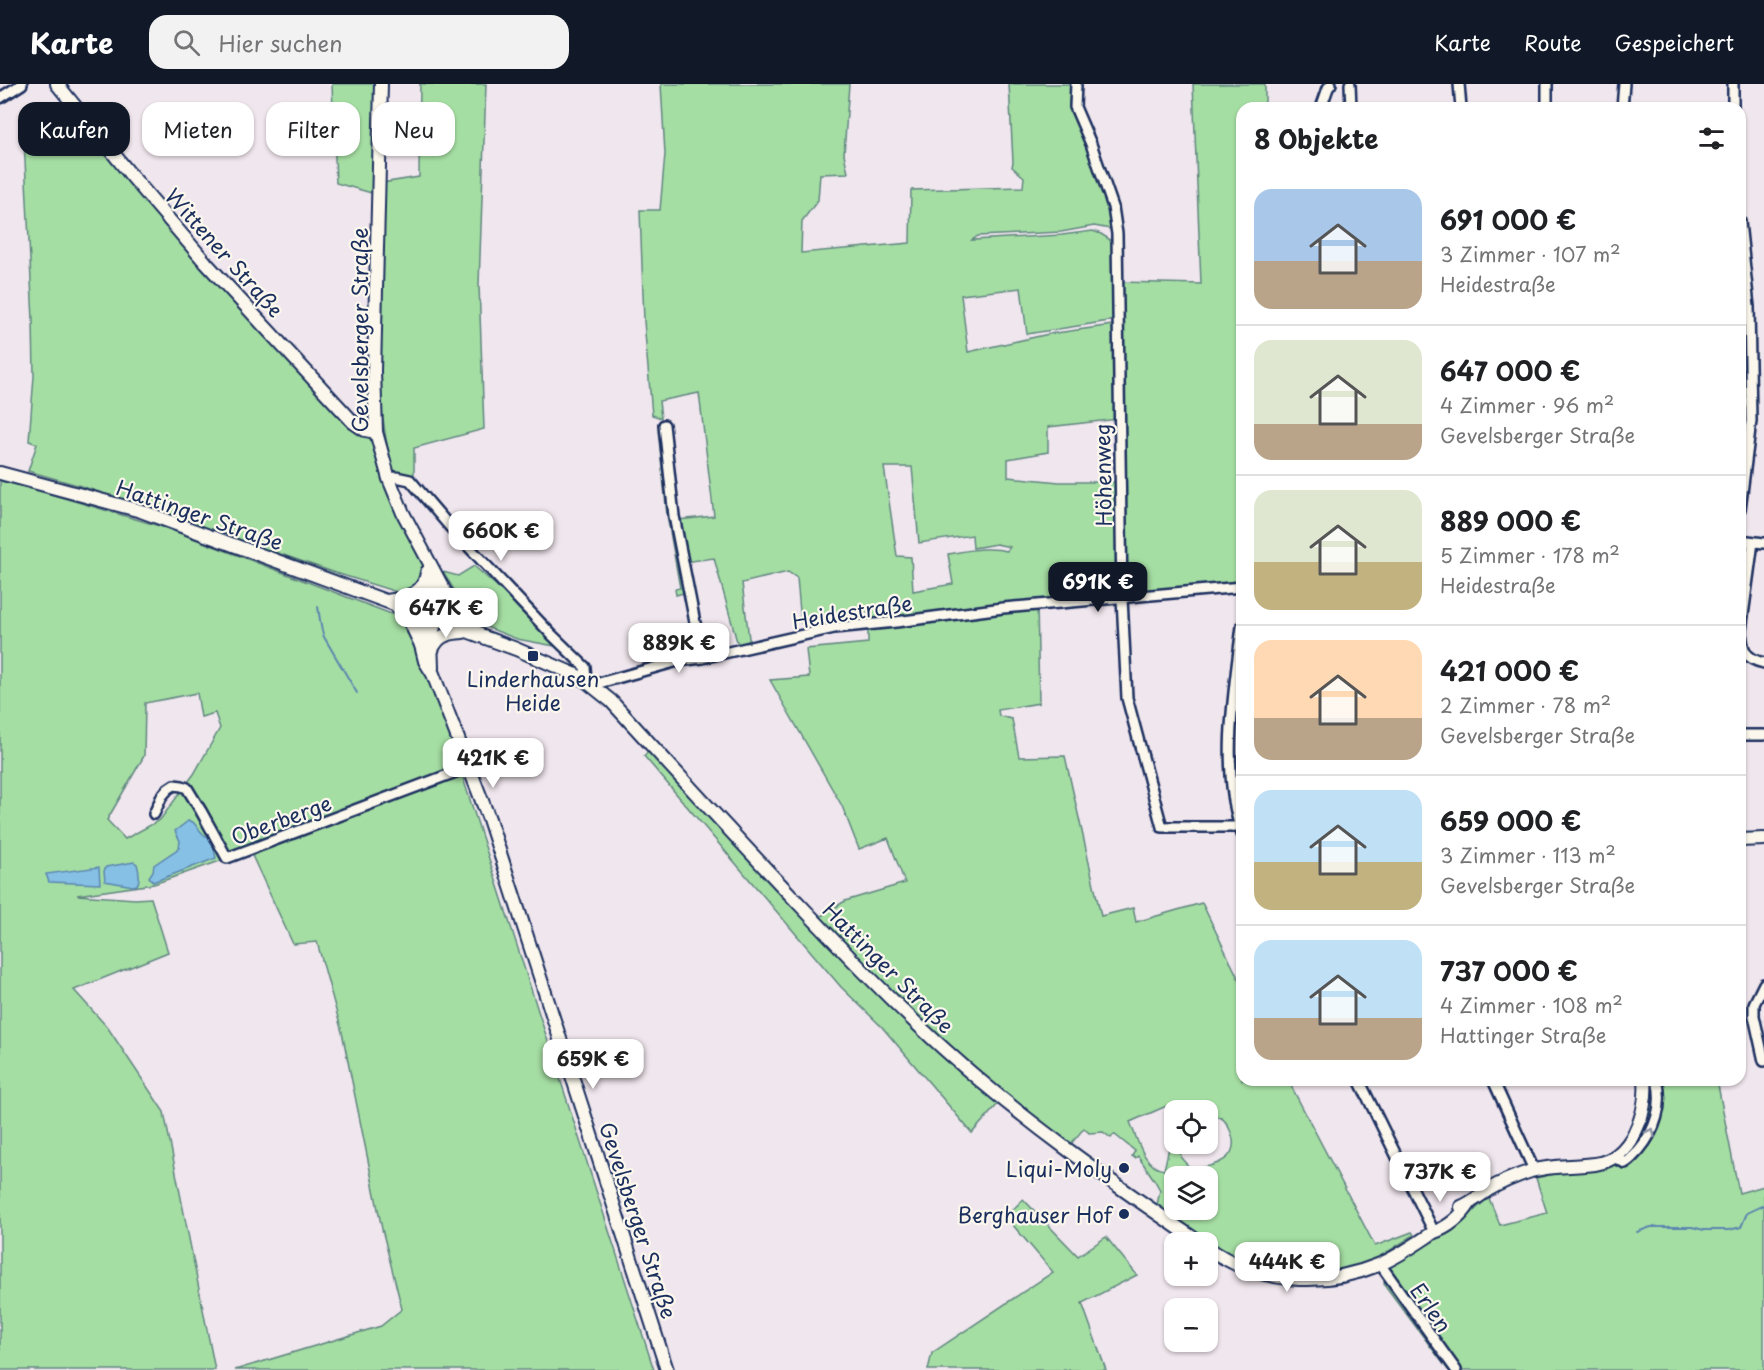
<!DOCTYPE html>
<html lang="de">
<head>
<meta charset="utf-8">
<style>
	body { margin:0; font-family:"Playpen Sans",sans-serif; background:#f2f2f2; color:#202124; height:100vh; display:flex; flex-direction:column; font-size:22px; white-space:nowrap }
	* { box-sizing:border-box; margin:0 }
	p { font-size:20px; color:#757577 }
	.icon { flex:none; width:33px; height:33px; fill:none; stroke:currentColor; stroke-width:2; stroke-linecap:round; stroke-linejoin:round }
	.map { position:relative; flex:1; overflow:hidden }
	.sheet { position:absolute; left:1236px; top:18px; width:510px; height:984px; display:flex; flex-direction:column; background:#fff; border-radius:18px; box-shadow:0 2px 4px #0004 }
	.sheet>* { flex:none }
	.hud { position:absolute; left:18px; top:18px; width:570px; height:54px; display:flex; gap:12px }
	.buttons { position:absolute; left:1164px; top:1016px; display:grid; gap:12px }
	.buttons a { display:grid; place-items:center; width:54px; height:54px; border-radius:12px; background:#fff; box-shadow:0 2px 4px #0004; font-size:30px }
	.price { position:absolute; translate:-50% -51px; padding:0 14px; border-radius:12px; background:#fff; color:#222; font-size:20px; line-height:39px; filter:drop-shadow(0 2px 3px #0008) }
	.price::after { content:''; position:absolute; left:50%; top:36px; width:18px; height:14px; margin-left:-9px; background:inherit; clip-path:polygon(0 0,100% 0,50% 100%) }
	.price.current { background:#111827; color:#fff }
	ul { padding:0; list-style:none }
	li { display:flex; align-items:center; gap:18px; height:150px; padding:0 18px }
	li+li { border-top:2px solid #e0e0e0 }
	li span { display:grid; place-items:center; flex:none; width:168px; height:120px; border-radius:18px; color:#555 }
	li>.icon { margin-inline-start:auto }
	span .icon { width:72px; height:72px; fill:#fffc; stroke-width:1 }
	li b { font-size:26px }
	h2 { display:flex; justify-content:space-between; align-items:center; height:72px; padding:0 18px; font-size:26px }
	.pill { padding:0 21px; border-radius:18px; background:#fff; box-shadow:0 2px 4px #0004; font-size:21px; line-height:54px }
	.pill.current { background:#111827; color:#fff }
	header { display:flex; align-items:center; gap:36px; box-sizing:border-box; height:84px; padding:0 30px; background:#111827; color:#fff }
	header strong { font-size:28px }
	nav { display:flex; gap:33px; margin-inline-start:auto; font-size:21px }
	.search { width:420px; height:54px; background:#f2f2f2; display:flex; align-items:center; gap:15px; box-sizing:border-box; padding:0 21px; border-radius:18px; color:#757577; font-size:22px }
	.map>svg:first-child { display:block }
</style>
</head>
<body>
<header>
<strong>Karte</strong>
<div class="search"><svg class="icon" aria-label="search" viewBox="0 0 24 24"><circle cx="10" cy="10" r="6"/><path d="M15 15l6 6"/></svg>Hier suchen</div>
<nav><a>Karte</a><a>Route</a><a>Gespeichert</a></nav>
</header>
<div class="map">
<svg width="1764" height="1286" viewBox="0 0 1764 1286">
	<rect width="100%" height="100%" fill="#f0e6ed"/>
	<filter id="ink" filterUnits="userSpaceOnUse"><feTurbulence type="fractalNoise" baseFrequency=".0167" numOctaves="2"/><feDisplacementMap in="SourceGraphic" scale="12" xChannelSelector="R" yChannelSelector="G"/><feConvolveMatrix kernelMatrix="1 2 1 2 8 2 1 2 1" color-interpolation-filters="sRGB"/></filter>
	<g filter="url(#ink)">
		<g fill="#a5dea3" stroke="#608680" stroke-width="1.5" fill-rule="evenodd">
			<polygon points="332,0 377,0 375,110 336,99"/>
			<path d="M420,0h66l-7,200 5,145 -70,19v28l-3,3 -18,-6c-23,-91 -13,-196 -11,-290l37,-6z"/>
			<path d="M661,0h188l-5,70 4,19 -28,1 -2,26 -16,21 -1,32 109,-10 1,-53 112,-3 1,-10 -12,-10 1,-5 -4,-78h62l-2,21 42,105 5,20 -22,-4 -33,6 -83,4 -6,4 90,-5 31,-4 8,3 8,5 3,5 3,14v62l-88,14 -6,-46 -60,7 7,57 81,-18 71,-10 -1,-42 82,2 -8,-200h72v24h-23v473l-205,22 2,100 -41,7 1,6 13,3 7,38 46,-1 36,160 32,-8 3,14 66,-19 40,83v94h46l87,166 37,-14 2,3 -42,27 -21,7 -22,4 -55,-2 -31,-9 -21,-11 -65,-46 3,-15 -5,-9 -17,-25 -3,2 -3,-2 3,-5 -21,-17 -3,4 -8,-6 -14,1 -5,-5 -14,17 -49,-36 -110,-96 -93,-95 27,-17 60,-18 -17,-45 -29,11 -17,-43 -72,-126 39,-3 -3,-28 62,-6v-31l-67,11 -4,-45 -9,-6 -46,11 8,63 -11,3 -25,-91 -30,4 -6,-42 36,-4 -15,-123 -40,8 2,17 -9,-3 -8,-94 -4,-111h20l5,-56zM1118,335v63h-59l-51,-5v-18l40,-7v-25zM884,383h28l7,76 53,-8 1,13 23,-4 14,3 -3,4c-20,-5 -40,0 -59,3l5,30 -40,7 -2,-34 -14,-1zM1171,1020l3,7v-1h34v7c13,-1 16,0 22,13 13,29 -15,37 -39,39l-10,-11 -1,-15h-10l-6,27c-20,-2 -27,-32 -34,-48zM1174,1092h34v33h-34z"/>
			<polygon points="67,18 361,349 373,355 384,399 424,481 424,491 419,503 400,509 336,489 81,402 28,387 37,360 29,357 34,292 33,236 23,37"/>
			<polygon points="662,345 687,508 676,511 675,505 680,504 667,431 658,346"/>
			<path d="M0,397l23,5 143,42 228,87 5,2 7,9 35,84 213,660h-419l146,-44 21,-17 -20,-80 -40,-197 -25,-90 -24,2 -45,-97 -28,14 -66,23 -77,11 58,4 16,-1 17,54 -94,38 34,38 56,84 51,258h-215zM197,609l4,24 14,-4 5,15 -26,46 -34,46 -35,19 -18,-19 37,-64 1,-53z"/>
			<polygon points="474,482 500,505 555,562 517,555 479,540 467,527 443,488 458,492"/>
			<polygon points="650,667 841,873 890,924 998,1020 972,1049 882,943 841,903 644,672"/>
			<path d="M1650,996h67l22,113 25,-7v184h-316l-64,-86 3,-15c35,-22 75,-41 101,-73l12,29 47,-12 -11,-35 19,-4 50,-6 13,-7 21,-24 8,-14 3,-16z"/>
			<polygon points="1023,1115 1078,1172 1106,1153 1137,1191 1082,1219 1106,1286 928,1286 932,1269 1053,1188 1006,1133"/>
		</g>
		<g fill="#86c0e5" stroke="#5b86af" stroke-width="1.5">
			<polygon points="188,737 193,738 203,750 212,757 216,774 153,798 149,793 153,787 154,781 179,764 180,757 175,747"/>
			<path d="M134,778l3,2c2,7 4,15 0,21l-4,1 -28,-5 -1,-10 2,-4z"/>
			<polygon points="99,783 100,800 49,798 46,790"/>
		</g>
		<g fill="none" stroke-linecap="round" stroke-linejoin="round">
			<g stroke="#5b86af" stroke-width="2">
				<path d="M318,523c2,10 2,20 6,30l33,56"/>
				<polyline points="1637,1148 1651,1143 1692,1143 1704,1146 1729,1146 1741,1143 1747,1129 1764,1121"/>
			</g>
			<defs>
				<g id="street">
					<polyline points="1076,0 1075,23 1091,60 1113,123 1117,150 1122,514 1127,614 1162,743 1240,743"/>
					<polyline points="1350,0 1351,24"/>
					<polyline points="1459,0 1461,24"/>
					<polyline points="1733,0 1733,24"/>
					<polyline points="0,14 22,0"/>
					<polyline points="1321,24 1328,4 1331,0"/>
					<polyline points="1547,24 1547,0"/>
					<polyline points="1622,24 1624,0"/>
					<polyline points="1740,138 1749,223 1751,337 1740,425"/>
					<polyline points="664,341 674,432 702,574"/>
					<polyline points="389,395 396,393 410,396 451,444 552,551 585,583 586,597"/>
					<polyline points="1740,456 1764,459"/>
					<path d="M1753,458l-12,88c1,18 3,29 23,33"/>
					<path d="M1242,542c-8,68 -22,141 0,208"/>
					<polyline points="592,601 678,577 702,574 834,544 896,538 1003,524 1242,503"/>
					<polyline points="1740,651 1764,651"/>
					<polyline points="154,730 162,712 168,705 174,701 182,702 187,704 201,727 227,774 469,683"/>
					<polyline points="1764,900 1754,920 1754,932 1764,977"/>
					<polyline points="1359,996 1434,1148"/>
					<polyline points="1493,996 1534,1086"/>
					<path d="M1614,1073l11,6c6,-3 9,-8 14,-13 16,-19 25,-45 18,-70"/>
					<polyline points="1380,1180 1456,1286"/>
				</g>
				<g id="secondary">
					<polyline points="57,0 130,90 206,179 353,338 365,346 376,348"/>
					<polyline points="381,0 374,287 376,348 389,395 403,429 444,506 465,537 479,550"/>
					<path d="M0,389l141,38 375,138 58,25 12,7 25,20c63,69 126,138 191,206 45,48 91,96 141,141 79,72 168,134 256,194"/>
					<polyline points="430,481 430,515 421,561 425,577 433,590 489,735 667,1286"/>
					<path d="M387,517c19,-3 38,-7 40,-29"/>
					<polyline points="398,524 407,532 421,561"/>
					<path d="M432,566c6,-15 16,-17 31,-18"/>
					<polyline points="432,584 431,555 440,518 440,501"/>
					<polyline points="1740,756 1764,755"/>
					<path d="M1461,1123c10,-4 18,-11 27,-17 13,-8 28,-14 43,-19 21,-6 43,-4 64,-7 37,-5 53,-52 50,-84"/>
					<path d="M1208,1164c50,35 114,40 170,17 20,-8 38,-21 56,-33 13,-4 27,-15 35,-28"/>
				</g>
			</defs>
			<use href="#street" stroke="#1b2f5e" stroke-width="14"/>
			<use href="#secondary" stroke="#1b2f5e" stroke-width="16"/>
			<use href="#street" stroke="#fbf7ec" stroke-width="9"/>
			<use href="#secondary" stroke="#fbf7ec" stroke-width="12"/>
		</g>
		<defs><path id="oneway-chevron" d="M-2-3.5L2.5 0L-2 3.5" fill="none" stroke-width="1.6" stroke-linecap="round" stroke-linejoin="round" transform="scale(1.5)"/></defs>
		<use stroke="#8b93a5" href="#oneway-chevron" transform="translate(1651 1048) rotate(-64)"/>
	</g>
	<g fill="#1b2f5e" stroke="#fbf7ec" stroke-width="2">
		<rect x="527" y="566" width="12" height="12" rx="3"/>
		<circle cx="1124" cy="1084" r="6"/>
		<circle cx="1124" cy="1130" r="6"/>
	</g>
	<g text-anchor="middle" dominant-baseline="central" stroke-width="4.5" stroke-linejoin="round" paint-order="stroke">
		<g font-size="21" fill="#1b2f5e" stroke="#fbf7ec">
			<text transform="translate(225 168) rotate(48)">Wittener Straße</text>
			<text transform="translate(359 246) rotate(-90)">Gevelsberger Straße</text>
			<text transform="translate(1102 391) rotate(-91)">Höhenweg</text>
			<text transform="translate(200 430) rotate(19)">Hattinger Straße</text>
			<text transform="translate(852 527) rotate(-9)">Heidestraße</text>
			<text transform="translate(281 735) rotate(-20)">Oberberge</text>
			<text transform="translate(889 883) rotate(45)">Hattinger Straße</text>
			<text transform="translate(639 1136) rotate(72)">Gevelsberger Straße</text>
			<text transform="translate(1432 1223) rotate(55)">Erlen</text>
		</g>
		<g font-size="21" fill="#1b2f5e" stroke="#fbf7ec" text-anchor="end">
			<text x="533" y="594" text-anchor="middle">Linderhausen<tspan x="533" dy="24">Heide</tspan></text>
			<text x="1112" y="1084">Liqui-Moly</text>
			<text x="1112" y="1130">Berghauser Hof</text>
		</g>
	</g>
</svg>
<div class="buttons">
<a><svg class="icon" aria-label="locate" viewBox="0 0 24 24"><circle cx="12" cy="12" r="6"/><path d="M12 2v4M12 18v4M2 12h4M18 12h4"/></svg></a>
<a><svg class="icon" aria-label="layers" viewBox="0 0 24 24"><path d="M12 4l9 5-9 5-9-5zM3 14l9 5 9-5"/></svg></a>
<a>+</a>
<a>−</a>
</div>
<b class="price" style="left:501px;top:478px">660K €</b>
<b class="price current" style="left:1098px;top:529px">691K €</b>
<b class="price" style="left:446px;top:555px">647K €</b>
<b class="price" style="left:679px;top:590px">889K €</b>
<b class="price" style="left:493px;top:705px">421K €</b>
<b class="price" style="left:593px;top:1006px">659K €</b>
<b class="price" style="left:1440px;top:1119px">737K €</b>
<b class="price" style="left:1287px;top:1209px">444K €</b>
<div class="hud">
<a class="pill current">Kaufen</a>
<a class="pill">Mieten</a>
<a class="pill">Filter</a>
<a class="pill">Neu</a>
</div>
<section class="sheet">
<h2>8 Objekte<svg class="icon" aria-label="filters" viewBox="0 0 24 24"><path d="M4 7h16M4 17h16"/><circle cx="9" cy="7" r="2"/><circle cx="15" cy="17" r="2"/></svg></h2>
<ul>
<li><span style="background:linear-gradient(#a9c7e8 60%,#b9a48a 0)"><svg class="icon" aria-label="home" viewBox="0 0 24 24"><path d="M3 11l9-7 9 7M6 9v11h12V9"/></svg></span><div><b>691 000 €</b><p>3 Zimmer · 107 m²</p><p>Heidestraße</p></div></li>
<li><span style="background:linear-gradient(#dfe7d0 70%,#b9a48a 0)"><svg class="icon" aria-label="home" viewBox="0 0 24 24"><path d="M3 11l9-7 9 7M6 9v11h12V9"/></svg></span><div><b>647 000 €</b><p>4 Zimmer · 96 m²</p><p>Gevelsberger Straße</p></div></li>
<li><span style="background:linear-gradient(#dfe7d0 60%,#c2b280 0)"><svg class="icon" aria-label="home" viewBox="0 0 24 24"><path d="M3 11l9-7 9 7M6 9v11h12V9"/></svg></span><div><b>889 000 €</b><p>5 Zimmer · 178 m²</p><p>Heidestraße</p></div></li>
<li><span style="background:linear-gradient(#ffd9b3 65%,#b9a48a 0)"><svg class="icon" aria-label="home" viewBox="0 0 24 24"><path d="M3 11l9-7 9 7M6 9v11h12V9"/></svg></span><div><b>421 000 €</b><p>2 Zimmer · 78 m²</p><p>Gevelsberger Straße</p></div></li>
<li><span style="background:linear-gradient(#bfe0f5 60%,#c2b280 0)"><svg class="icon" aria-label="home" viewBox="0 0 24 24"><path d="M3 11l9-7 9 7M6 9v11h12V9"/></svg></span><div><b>659 000 €</b><p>3 Zimmer · 113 m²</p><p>Gevelsberger Straße</p></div></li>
<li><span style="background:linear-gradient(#bfe0f5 65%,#b9a48a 0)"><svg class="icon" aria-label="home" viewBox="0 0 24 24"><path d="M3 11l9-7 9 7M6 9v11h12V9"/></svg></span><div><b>737 000 €</b><p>4 Zimmer · 108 m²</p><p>Hattinger Straße</p></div></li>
</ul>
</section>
</div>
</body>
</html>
